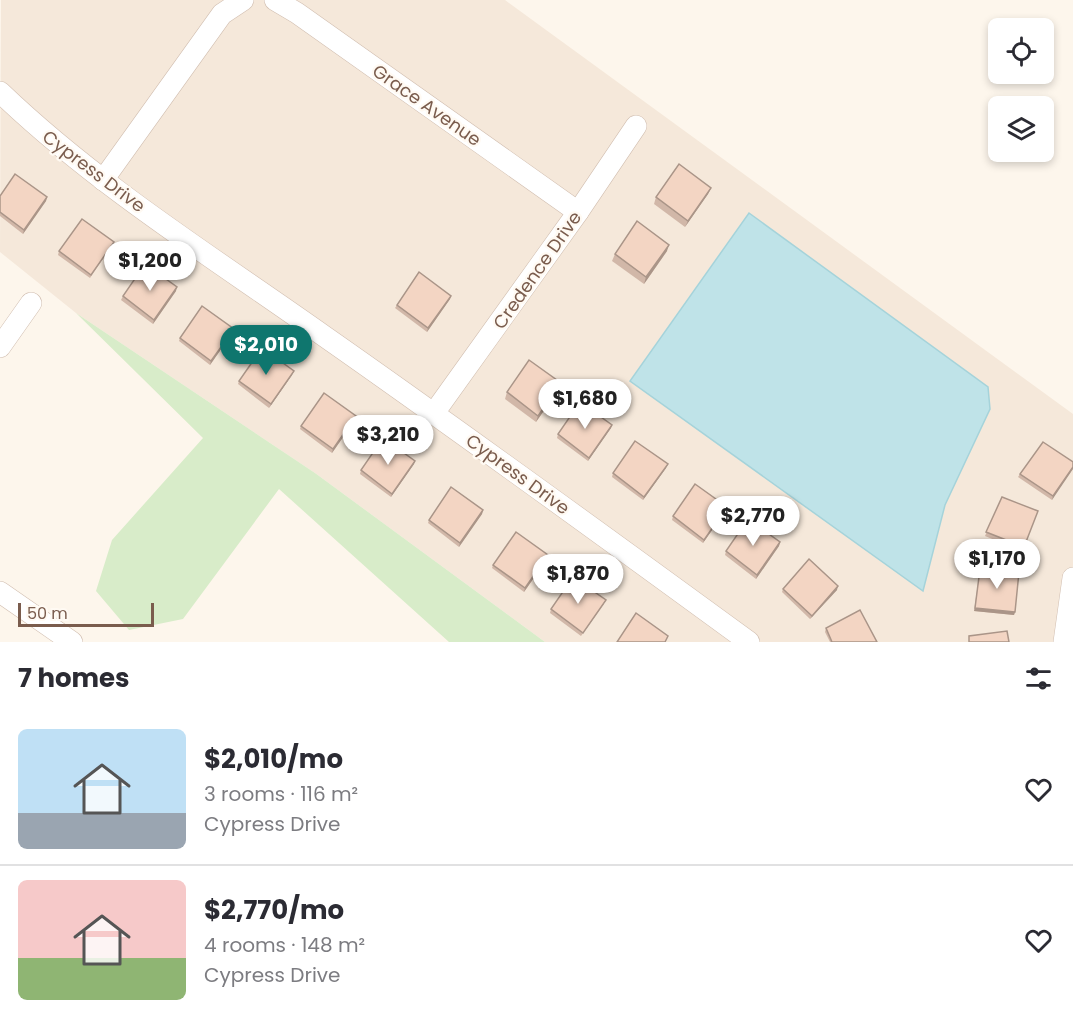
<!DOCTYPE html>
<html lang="en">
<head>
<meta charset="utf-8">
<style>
	body { margin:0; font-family:Poppins,sans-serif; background:#f2f2f3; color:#2b2b33; height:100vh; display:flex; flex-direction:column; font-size:22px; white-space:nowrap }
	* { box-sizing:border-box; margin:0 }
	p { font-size:20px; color:#7c7c81 }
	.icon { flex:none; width:33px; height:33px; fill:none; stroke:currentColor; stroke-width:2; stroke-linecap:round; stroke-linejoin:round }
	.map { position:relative; height:642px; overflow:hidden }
	.side { display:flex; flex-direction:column; background:#fff; flex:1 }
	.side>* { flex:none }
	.controls { position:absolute; left:988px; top:18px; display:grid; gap:12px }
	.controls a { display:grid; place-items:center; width:66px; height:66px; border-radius:9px; background:#fff; box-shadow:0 3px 9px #0003; font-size:30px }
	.scale { position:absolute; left:18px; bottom:15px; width:136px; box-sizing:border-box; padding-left:6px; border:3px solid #7a5c4d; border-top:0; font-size:16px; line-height:21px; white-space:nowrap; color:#7a5c4d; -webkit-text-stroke:4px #fffaf3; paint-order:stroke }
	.price { position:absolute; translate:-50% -51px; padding:0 14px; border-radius:21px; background:#fff; color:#222; font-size:20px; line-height:39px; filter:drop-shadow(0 2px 3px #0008) }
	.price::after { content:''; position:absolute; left:50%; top:36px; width:18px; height:14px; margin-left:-9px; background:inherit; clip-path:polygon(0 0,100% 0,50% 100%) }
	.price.current { background:#0f766e; color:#fff }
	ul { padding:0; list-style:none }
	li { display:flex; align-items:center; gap:18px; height:150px; padding:0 18px }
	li+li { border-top:2px solid #e1e1e2 }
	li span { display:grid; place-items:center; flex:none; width:168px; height:120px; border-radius:9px; color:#555 }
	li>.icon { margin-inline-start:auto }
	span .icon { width:72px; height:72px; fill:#fffc; stroke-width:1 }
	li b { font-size:26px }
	h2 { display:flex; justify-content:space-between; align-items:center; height:72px; padding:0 18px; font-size:26px }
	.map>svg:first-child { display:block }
</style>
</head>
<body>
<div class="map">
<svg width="1073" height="642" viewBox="0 0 1073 642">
	<rect width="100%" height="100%" fill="#fdf6ec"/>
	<polygon fill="#f5e8da" points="1,0 505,0 1073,414 1073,642 545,642 315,473 76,313 0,252"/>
	<polygon fill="#d8ecc9" points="76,313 315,473 545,642 449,642 279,489 183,619 129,630 96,591 112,540 203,438"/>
	<polygon fill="#bfe3e8" stroke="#a5d3da" stroke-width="1.5" points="749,213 988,387 990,409 945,505 923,591 630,381"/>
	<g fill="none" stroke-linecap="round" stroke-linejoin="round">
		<defs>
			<g id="minor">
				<polyline points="275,0 297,13 578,212"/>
				<path d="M0,92c98,94 214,166 324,244 143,100 284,203 425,306"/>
				<polyline points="103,180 222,14 243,0"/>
				<polyline points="0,347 31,303"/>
				<polyline points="434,413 578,212 636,126"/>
				<polyline points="0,592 72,642"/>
				<polyline points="1064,642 1073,578"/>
			</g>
		</defs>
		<use href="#minor" stroke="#d1beb0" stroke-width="22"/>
		<use href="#minor" stroke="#fff" stroke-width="21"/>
	</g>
	<g fill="#d1b7a8">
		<polygon points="711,188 708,194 685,227 654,204 656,197"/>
		<polygon points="0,196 47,197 46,201 23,234 0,216"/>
		<polygon points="112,245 90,278 58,255 59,251"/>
		<polygon points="667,251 644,284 612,261 615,254"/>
		<polygon points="176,291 153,324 121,300 123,296"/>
		<polygon points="451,296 450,299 427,332 395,308 397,305"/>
		<polygon points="233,332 210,365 179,341 180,338"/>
		<polygon points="292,375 269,408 238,384 239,381"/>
		<polygon points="561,383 559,389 536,422 505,399 507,392"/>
		<polygon points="355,420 332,453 300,429 301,426"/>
		<polygon points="612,425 611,428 588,461 557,438 558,434"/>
		<polygon points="415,461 414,464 391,497 360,474 361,470"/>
		<polygon points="1073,462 1052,500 1018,477 1020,474"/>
		<polygon points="666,468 643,500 612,477 613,473"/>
		<polygon points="1002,497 1038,511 1022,551 985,536"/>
		<polygon points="727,507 726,510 703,543 672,520 673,516"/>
		<polygon points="483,510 482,514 459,547 428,523 429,520"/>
		<polygon points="780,542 779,546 756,579 725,555 726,551"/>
		<polygon points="548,555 547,559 524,592 492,568 493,565"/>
		<polygon points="980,569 1015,612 1014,615 974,611"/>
		<polygon points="783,589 837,590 810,619 782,592"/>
		<polygon points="604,604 581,636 550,613 551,609"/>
		<polygon points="826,628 877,642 830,642 825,632"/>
	</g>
	<g fill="#aa9588">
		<polygon points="711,188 708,194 685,227 688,221"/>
		<polygon points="47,197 46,201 23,234 24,230"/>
		<polygon points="669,245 667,251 644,284 646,277"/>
		<polygon points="177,287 176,291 153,324 154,320"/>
		<polygon points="451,296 450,299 427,332 428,328"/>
		<polygon points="234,329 233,332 210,365 211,361"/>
		<polygon points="294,371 292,375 269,408 271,404"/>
		<polygon points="561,383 559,389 536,422 538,416"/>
		<polygon points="356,416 355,420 332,453 333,449"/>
		<polygon points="612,425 611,428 588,461 589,458"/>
		<polygon points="415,461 414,464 391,497 392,494"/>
		<polygon points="668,464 666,468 643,500 644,497"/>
		<polygon points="1073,467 1073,469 1052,500 1053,496"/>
		<polygon points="727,507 726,510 703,543 704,540"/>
		<polygon points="483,510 482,514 459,547 460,543"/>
		<polygon points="780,542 779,546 756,579 757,575"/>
		<polygon points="548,555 547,559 524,592 525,588"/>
		<polygon points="838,586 837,590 810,619 812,616"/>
		<polygon points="975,608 1015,612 1014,615 974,611"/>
	</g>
	<g fill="#f3d5c3" stroke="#aa9588" stroke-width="1.5">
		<polygon points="679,164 711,188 688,221 656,197"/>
		<polygon points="15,174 47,197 24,230 0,212 0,196"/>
		<polygon points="82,219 114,242 91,275 59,251"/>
		<polygon points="637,221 669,245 646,277 615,254"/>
		<polygon points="145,264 177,287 154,320 123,296"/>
		<polygon points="419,272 451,296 428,328 397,305"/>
		<polygon points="202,306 234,329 211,361 180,338"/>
		<polygon points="262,348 294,371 271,404 239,381"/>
		<polygon points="529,360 561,383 538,416 507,392"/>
		<polygon points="324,393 356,416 333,449 301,426"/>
		<polygon points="580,402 612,425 589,458 558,434"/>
		<polygon points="383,438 415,461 392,494 361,470"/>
		<polygon points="635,441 668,464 644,497 613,473"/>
		<polygon points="1043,442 1073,462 1073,467 1053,496 1020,474"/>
		<polygon points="695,484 727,507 704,540 673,516"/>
		<polygon points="451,487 483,510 460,543 429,520"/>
		<polygon points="1002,497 1038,511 1024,547 986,532"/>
		<polygon points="748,519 780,542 757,575 726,551"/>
		<polygon points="516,532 548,555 525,588 493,565"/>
		<polygon points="809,559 838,586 812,616 783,589"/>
		<polygon points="980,569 1019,572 1015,612 975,608"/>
		<polygon points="573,577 606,600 583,633 551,609"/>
		<polygon points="860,610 877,642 832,642 826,628"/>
		<polygon points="636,613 668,636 665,642 617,642"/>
		<polygon points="1007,631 1009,642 969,642 969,636"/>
	</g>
	<g text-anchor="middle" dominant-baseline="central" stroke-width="4.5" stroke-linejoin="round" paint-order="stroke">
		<g font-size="18" fill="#7a5c4d" stroke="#fffaf3">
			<text transform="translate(427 105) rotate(35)">Grace Avenue</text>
			<text transform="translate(94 171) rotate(37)">Cypress Drive</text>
			<text transform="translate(537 270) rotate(-55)">Credence Drive</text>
			<text transform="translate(518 474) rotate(36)">Cypress Drive</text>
		</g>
	</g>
</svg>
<div class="controls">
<a><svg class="icon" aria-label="locate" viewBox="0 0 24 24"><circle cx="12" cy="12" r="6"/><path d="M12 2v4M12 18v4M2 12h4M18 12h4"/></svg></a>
<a><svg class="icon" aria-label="layers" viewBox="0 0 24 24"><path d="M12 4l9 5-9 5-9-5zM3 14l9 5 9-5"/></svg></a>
</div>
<div class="scale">50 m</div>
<b class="price" style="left:150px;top:292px">$1,200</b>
<b class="price current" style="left:266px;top:376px">$2,010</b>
<b class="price" style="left:585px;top:430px">$1,680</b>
<b class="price" style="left:388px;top:466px">$3,210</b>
<b class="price" style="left:753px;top:547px">$2,770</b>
<b class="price" style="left:997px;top:590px">$1,170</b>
<b class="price" style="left:578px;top:605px">$1,870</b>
</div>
<section class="side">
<h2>7 homes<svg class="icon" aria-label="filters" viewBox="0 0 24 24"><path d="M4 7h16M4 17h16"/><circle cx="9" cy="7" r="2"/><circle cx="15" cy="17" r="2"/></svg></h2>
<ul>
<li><span style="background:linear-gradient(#bfe0f5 70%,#9aa5b1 0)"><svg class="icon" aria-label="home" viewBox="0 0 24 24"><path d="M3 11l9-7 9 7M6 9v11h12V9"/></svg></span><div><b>$2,010/mo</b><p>3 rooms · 116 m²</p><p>Cypress Drive</p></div><svg class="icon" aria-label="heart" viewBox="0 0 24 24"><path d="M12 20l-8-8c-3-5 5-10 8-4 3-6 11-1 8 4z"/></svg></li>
<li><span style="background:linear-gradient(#f6c9c9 65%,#8fb573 0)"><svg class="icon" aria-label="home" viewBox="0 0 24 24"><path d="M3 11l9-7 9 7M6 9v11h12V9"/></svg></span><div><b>$2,770/mo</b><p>4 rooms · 148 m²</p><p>Cypress Drive</p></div><svg class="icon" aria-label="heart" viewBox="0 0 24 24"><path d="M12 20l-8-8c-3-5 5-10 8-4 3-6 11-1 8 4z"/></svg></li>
</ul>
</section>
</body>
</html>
